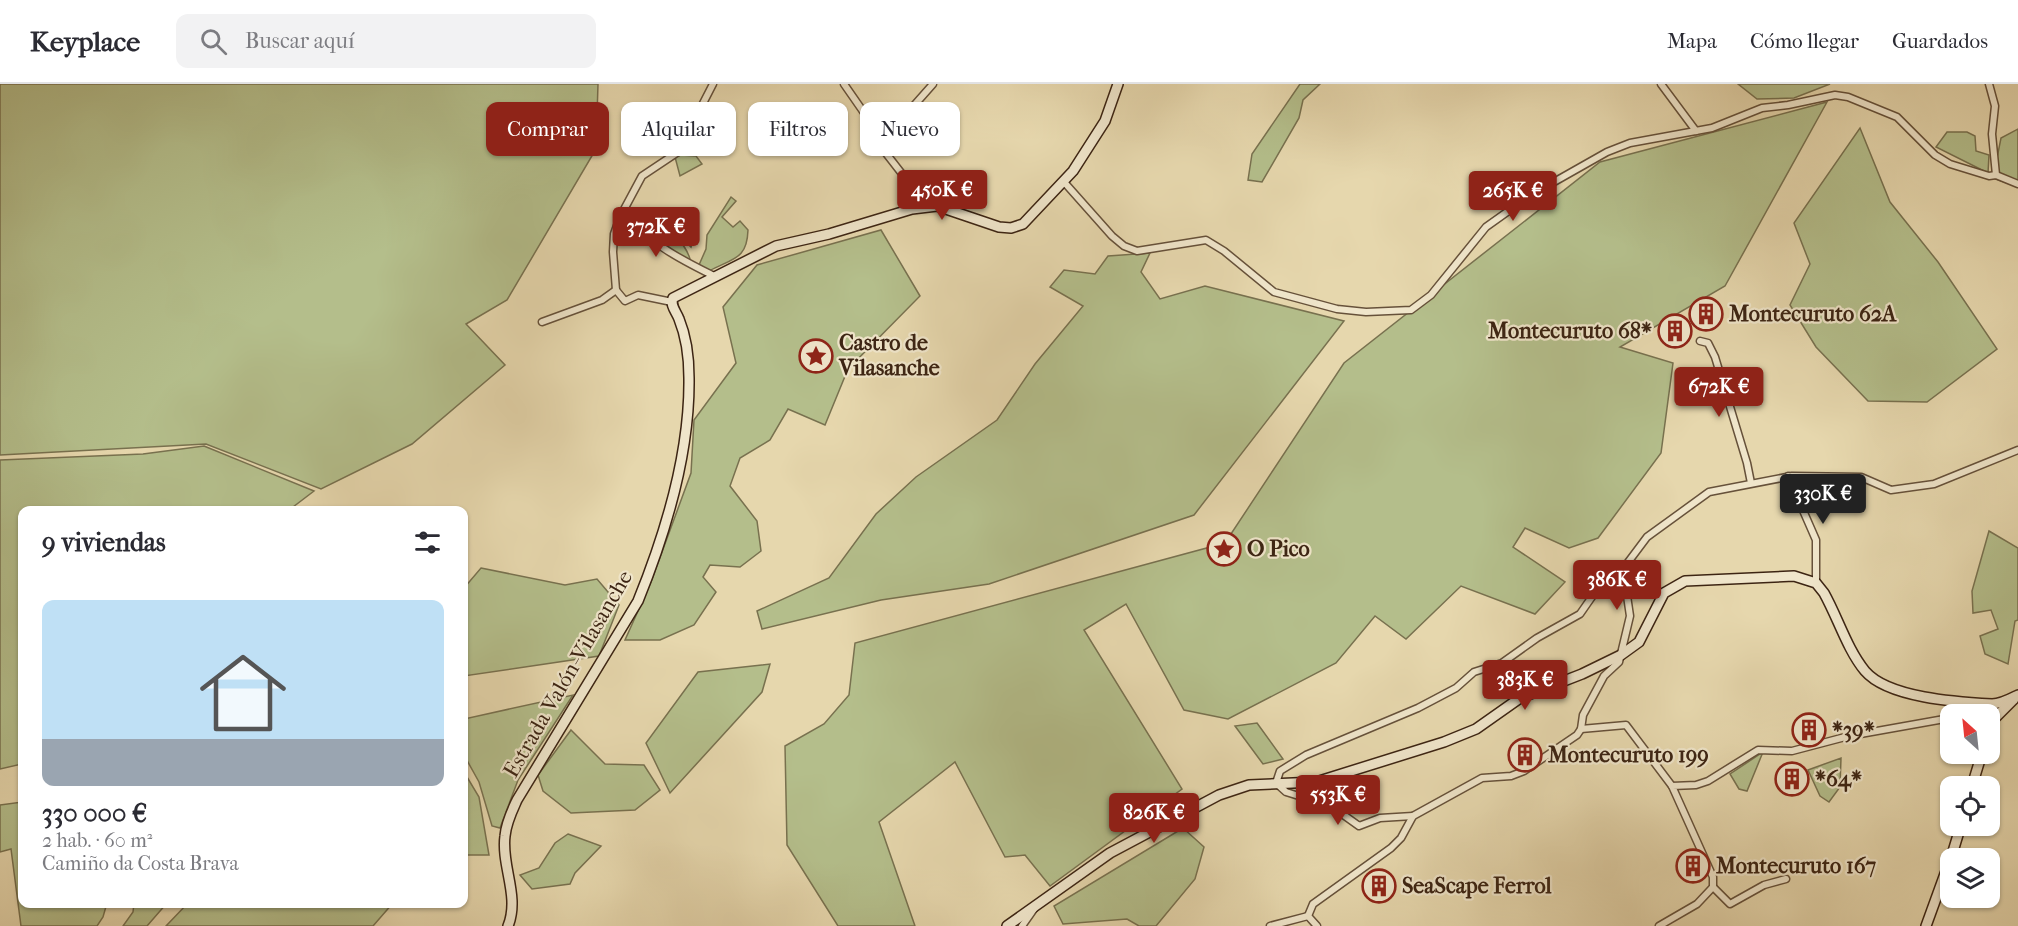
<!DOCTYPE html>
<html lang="es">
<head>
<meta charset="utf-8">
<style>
	body { margin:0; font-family:"IM FELL French Canon",serif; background:#f2f2f3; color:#2b2b33; height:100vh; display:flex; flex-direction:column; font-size:22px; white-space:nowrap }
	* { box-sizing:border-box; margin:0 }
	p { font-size:20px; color:#7c7c81 }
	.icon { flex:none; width:33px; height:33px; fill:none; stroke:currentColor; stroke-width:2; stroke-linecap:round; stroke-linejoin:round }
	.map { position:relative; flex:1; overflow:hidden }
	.side { position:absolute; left:18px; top:422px; width:450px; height:402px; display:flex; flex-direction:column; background:#fff; border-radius:12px; box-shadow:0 2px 4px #0004 }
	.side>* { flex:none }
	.hud { position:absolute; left:486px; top:18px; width:570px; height:54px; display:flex; gap:12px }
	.needle { width:39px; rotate:333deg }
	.fabs { position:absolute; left:1940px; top:620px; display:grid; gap:12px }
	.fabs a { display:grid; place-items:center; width:60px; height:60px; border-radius:12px; background:#fff; box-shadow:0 2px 4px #0004; font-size:30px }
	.price { position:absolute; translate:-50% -51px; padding:0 14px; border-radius:6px; background:#8f2418; color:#fff; font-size:20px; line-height:39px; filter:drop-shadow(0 2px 3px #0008) }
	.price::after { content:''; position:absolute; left:50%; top:36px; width:18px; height:14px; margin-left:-9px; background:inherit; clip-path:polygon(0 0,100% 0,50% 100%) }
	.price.on { background:#222; color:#fff }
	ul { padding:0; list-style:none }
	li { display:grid; align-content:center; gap:12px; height:318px; padding:0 24px }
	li+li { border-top:2px solid #e1e1e2 }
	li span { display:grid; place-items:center; height:186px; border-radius:12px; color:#555 }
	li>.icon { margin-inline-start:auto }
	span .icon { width:108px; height:108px; fill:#fffc; stroke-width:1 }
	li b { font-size:26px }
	h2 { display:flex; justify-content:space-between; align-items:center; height:72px; padding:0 24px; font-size:26px }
	.pill { padding:0 21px; border-radius:12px; background:#fff; box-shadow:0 2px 4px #0004; font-size:21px; line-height:54px }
	.pill.on { background:#8f2418; color:#fff }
	header { display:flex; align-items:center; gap:36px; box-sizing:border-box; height:84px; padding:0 30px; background:#fff; border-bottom:2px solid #e1e1e2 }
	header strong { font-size:28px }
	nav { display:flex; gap:33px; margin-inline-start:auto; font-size:21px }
	.search { width:420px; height:54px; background:#f2f2f3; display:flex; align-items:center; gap:15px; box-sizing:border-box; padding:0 21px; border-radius:12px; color:#7c7c81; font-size:22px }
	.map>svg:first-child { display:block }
</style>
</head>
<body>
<header>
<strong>Keyplace</strong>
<div class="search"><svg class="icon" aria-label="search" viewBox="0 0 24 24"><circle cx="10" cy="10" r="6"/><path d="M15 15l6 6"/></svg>Buscar aquí</div>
<nav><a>Mapa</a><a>Cómo llegar</a><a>Guardados</a></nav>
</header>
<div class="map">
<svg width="2018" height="842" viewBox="0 0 2018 842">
	<rect width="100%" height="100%" fill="#e6d7ad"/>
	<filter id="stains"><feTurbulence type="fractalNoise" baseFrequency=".00333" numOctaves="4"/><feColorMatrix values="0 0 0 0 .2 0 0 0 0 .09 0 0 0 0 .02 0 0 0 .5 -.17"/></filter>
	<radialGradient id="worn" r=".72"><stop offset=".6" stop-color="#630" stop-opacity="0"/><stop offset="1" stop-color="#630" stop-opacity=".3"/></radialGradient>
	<g fill="#b4be8b" stroke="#78714f" stroke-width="1.5">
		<polygon points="0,0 598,0 596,65 507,216 466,240 505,281 412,360 321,405 206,360 0,371"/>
		<polygon points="1300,0 1320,0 1303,16 1299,34 1262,98 1248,96 1252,70"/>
		<polygon points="1738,0 1830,0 1794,14 1757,15"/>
		<polygon points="1827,18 1725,202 1620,263 1673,279 1661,369 1598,454 1569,464 1525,444 1513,463 1565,498 1535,530 1461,502 1406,555 1375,532 1336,579 1228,635 1184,626 1126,520 1084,546 1182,705 1050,802 1025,771 1005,773 955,678 879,738 915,842 838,842 787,761 785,662 824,640 849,611 855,559 1225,459 1344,279 1600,78"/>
		<polygon points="1860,44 1890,118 1938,178 1997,265 1927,318 1868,317 1816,263 1790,221 1810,180 1794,139"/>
		<polygon points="2018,45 2018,103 1993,94 2001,54"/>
		<polygon points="1947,48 1967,48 1975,52 1976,67 1989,71 1988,89 1936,63"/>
		<polygon points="681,71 696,72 702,80 680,92 675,73"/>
		<path d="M731,113l5,4 -14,16 11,10 7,-6 8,9c-1,30 -15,28 -39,41l-10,-6 7,-16 1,-14z"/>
		<polygon points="677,129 696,148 691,163 672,144 669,135"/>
		<path d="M656,137c14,7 30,24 34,38l-3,2 -47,-36z"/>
		<polygon points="881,146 920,212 848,285 825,341 788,325 770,356 740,374 730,402 757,437 761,467 740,483 710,481 703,493 716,508 694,541 660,556 625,556 651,498 691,389 694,336 736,279 723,223 757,181"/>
		<polygon points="1150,169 1141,188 1160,215 1205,202 1344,237 1194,431 989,500 881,516 762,545 757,527 829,494 876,430 916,393 997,336 1035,280 1083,222 1050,203 1064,186 1095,190 1108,172"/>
		<polygon points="204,362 314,407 289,426 22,426 22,680 0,685 0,376 143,370"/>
		<polygon points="1989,447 2018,464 2018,536 2015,537 2008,580 1985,570 1980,552 1998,545 1991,526 1973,529 1972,507"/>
		<polygon points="481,484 565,501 597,495 619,521 599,572 464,592 464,504"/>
		<polygon points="770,580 762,608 670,709 646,659 698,588"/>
		<polygon points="573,611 518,696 500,744 492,742 479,698 464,671 464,635"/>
		<polygon points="1257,639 1283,675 1263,680 1235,642"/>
		<polygon points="571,646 605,680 644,681 660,706 635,726 571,729 543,707 538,691"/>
		<polygon points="1763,668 1747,707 1739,705 1730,690"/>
		<polygon points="1841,674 1840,703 1829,718 1820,712 1808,686"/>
		<polygon points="464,688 479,713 489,771 464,771"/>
		<polygon points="22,718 22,819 107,819 103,833 97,842 21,842 11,765 0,768 0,721"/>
		<polygon points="1183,744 1204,763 1195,795 1156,842 1139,842 1127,835 1063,840 1054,822"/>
		<polygon points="568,750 601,762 575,789 570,800 532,805 520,791 539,784 555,759"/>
		<polygon points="134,819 167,819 147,842 123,842 133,828"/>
		<polygon points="188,819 393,819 373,842 166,842"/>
	</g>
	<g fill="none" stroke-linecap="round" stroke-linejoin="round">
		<defs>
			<g id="street">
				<polyline points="844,0 876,46 885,68 927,122"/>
				<polyline points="1661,0 1696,47"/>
				<polyline points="1989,0 1995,22 1992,50 1996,91"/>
				<polyline points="876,46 910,26 933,0"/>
				<polyline points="1064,98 1112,152 1124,162 1137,167 1206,156 1224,167 1274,208 1337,225 1366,228 1411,226 1431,211 1486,143 1531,111 1607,68 1630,59 1712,44 1762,24 1788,21 1835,11 1848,13 1897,33 1935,71 1950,80 1989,92 1996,91 2018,100"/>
				<path d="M626,125c20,34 54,50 88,67"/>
				<polyline points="616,206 613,168 614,150 620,133 642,92 678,68 713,0"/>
				<polyline points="542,238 602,216 616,206 625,217 638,211 672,218"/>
				<polyline points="1700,257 1708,259 1715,273 1747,379 1751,399"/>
				<polyline points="1788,392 1816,456 1816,499"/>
				<polyline points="1581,645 1626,641 1672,702"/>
				<polyline points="1413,732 1380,734 1359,742 1331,722 1286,708 1276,699 1280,687 1306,671 1418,624 1456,604 1474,588 1502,579 1537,554 1580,530 1605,494 1623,485 1647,453 1709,408 1792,392 1861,393 1891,406 1934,400 2018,366"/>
				<polyline points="1713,803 1730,820 1764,801 1786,795"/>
				<polyline points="1022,842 1034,825"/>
				<polyline points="1270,842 1308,832"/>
				<polyline points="1317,842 1308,832 1313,820 1391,764 1401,754 1413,732 1482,694 1511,692 1524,687 1577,651 1581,645 1583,631 1604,592 1619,578 1630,532 1623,485"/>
				<polyline points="1659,842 1697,820 1713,803 1713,793 1672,702 1696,701 1708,697 1758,666 1792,667 1849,652 1950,634"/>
			</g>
			<g id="secondary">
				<polyline points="1959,619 1975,629"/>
				<polyline points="1989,640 2014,615"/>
				<polyline points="1972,702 1982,669"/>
				<polyline points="1951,774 1961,741"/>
				<path d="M508,842c12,-30 -7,-60 -3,-90 1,-13 7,-25 12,-36l121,-199c28,-69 52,-147 51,-223 0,-19 -3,-42 -10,-59 -3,-8 -9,-13 -6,-21l103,-52 53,-12 83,-25 25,-3 62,21 12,1 12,-4 50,-53 32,-50 13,-37"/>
				<path d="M1007,842l103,-73 109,-58 30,-10 67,-3 128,-40 32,-13 44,-31 62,-24 39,-19 18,-13 25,-49 21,-12 109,-5 22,7 8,10c14,25 23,56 41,78 23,27 92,31 127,33 9,0 18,-5 26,-9"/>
				<polyline points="1926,842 1950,776"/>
			</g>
		</defs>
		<use href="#street" stroke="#66513a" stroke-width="9"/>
		<use href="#secondary" stroke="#3c2413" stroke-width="12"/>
		<use href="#street" stroke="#efe5ca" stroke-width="6"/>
		<use href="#secondary" stroke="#efe5ca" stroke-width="9"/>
	</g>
	<defs>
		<symbol id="building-ring" viewBox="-11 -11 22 22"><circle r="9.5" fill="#efe5ca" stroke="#8f2418" stroke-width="1.5"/><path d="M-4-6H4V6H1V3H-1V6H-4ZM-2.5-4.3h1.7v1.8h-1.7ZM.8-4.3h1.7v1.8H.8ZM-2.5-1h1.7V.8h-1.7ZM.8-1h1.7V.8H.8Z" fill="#8f2418"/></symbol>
		<symbol id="sight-ring" viewBox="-11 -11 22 22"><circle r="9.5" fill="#efe5ca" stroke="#8f2418" stroke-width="1.5"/><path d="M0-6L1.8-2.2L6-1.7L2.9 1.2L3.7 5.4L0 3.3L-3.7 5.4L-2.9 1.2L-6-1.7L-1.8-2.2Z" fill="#8f2418"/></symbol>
	</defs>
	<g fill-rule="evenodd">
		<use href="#building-ring" x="1687" y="211" width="38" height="38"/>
		<use href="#building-ring" x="1656" y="228" width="38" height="38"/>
		<use href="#sight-ring" x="797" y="253" width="38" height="38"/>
		<use href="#sight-ring" x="1205" y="446" width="38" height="38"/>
		<use href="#building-ring" x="1790" y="627" width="38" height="38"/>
		<use href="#building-ring" x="1506" y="652" width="38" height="38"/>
		<use href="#building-ring" x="1773" y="676" width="38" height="38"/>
		<use href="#building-ring" x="1674" y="763" width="38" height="38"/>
		<use href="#building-ring" x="1360" y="783" width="38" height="38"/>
	</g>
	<g text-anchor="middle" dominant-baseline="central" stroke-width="4.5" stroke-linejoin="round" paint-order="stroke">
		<g font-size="22" font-weight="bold" fill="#3c2413" stroke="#efe5ca" text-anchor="start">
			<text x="1729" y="230">Montecuruto 62A</text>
			<text x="1652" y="247" text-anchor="end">Montecuruto 68*</text>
			<text x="839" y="259">Castro de<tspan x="839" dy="25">Vilasanche</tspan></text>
			<text x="1247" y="465">O Pico</text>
			<text x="1832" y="646">*39*</text>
			<text x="1548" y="671">Montecuruto 199</text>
			<text x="1815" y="695">*64*</text>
			<text x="1716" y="782">Montecuruto 167</text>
			<text x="1402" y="802">SeaScape Ferrol</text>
		</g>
		<g font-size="22" fill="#3c2413" stroke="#efe5ca">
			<text transform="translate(568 590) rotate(-60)">Estrada Valón-Vilasanche</text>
		</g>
	</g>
	<rect width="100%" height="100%" filter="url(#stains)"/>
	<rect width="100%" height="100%" fill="url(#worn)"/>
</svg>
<div class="fabs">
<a><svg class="needle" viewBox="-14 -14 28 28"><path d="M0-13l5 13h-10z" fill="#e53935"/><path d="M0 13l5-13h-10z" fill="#7c7c81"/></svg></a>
<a><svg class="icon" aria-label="locate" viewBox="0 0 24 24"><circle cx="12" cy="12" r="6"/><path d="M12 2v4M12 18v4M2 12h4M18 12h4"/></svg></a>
<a><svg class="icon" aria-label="layers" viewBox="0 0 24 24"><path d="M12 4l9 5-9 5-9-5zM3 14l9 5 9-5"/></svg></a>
</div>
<b class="price" style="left:942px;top:137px">450K €</b>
<b class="price" style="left:1513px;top:138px">265K €</b>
<b class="price" style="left:656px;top:174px">372K €</b>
<b class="price" style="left:1719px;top:334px">672K €</b>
<b class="price on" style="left:1823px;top:441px">330K €</b>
<b class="price" style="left:1617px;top:527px">386K €</b>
<b class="price" style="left:1525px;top:627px">383K €</b>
<b class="price" style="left:1338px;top:742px">553K €</b>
<b class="price" style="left:1154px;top:760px">826K €</b>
<div class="hud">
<a class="pill on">Comprar</a>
<a class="pill">Alquilar</a>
<a class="pill">Filtros</a>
<a class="pill">Nuevo</a>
</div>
<section class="side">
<h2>9 viviendas<svg class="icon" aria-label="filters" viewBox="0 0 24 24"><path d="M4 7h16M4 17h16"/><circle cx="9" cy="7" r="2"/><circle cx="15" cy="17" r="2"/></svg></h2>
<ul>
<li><span style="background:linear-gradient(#bfe0f5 75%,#9aa5b1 0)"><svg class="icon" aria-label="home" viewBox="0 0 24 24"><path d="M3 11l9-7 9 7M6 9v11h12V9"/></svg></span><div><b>330 000 €</b><p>2 hab. · 60 m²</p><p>Camiño da Costa Brava</p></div></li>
</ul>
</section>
</div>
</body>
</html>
